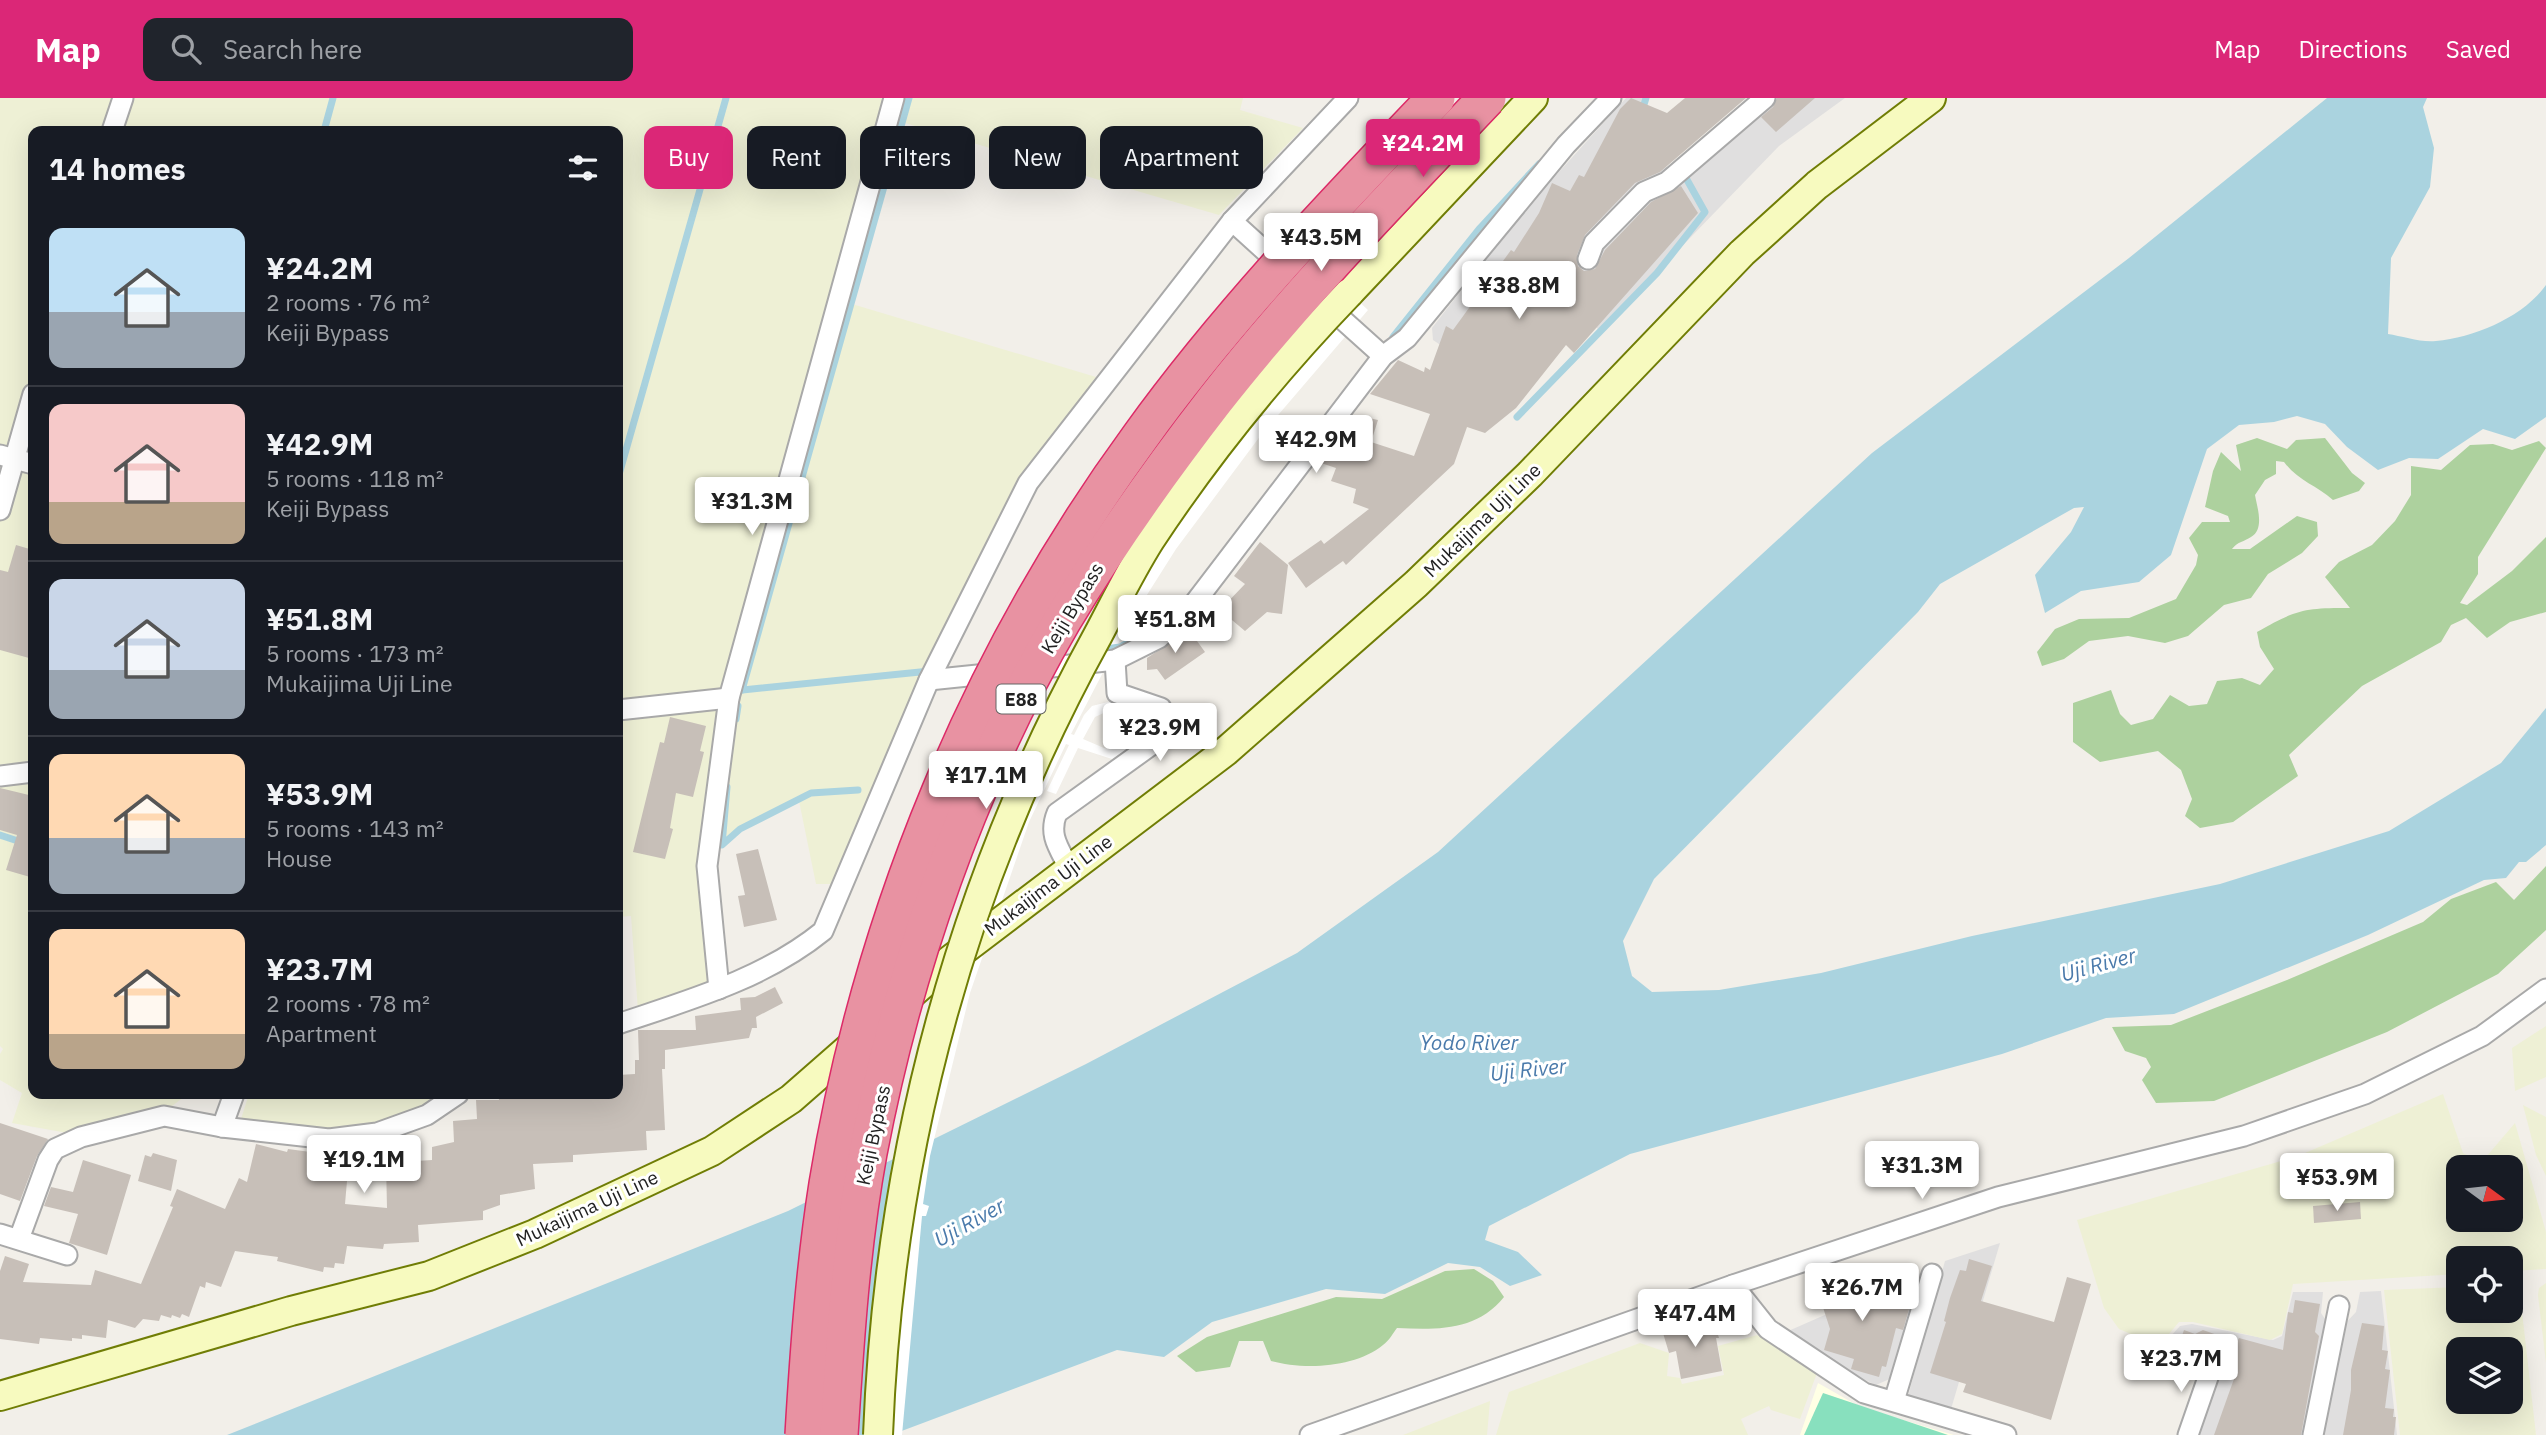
<!DOCTYPE html>
<html lang="en">
<head>
<meta charset="utf-8">
<style>
	body { margin:0; font-family:"IBM Plex Sans",sans-serif; background:#20242c; color:#f1f3f6; height:100vh; display:flex; flex-direction:column; font-size:26px; white-space:nowrap }
	* { box-sizing:border-box; margin:0 }
	p { font-size:23px; color:#9ea1a6 }
	.icon { flex:none; width:38px; height:38px; fill:none; stroke:currentColor; stroke-width:2; stroke-linecap:round; stroke-linejoin:round }
	.map { position:relative; flex:1; overflow:hidden }
	.sheet { position:absolute; left:28px; top:28px; width:595px; height:973px; display:flex; flex-direction:column; background:#171b24; border-radius:14px; box-shadow:0 7px 28px #0002 }
	.sheet>* { flex:none }
	.hud { position:absolute; left:644px; top:28px; width:665px; height:63px; display:flex; gap:14px }
	.needle { width:46px; rotate:105deg }
	.fabs { position:absolute; left:2446px; top:1057px; display:grid; gap:14px }
	.fabs a { display:grid; place-items:center; width:77px; height:77px; border-radius:14px; background:#171b24; box-shadow:0 7px 28px #0002; font-size:35px }
	.price { position:absolute; translate:-50% -60px; padding:0 16px; border-radius:7px; background:#fff; color:#222; font-size:23px; line-height:46px; filter:drop-shadow(0 2px 4px #0008) }
	.price::after { content:''; position:absolute; left:50%; top:42px; width:21px; height:16px; margin-left:-10px; background:inherit; clip-path:polygon(0 0,100% 0,50% 100%) }
	.price.selected { background:#db2777; color:#fff }
	ul { padding:0; list-style:none }
	li { display:flex; align-items:center; gap:21px; height:175px; padding:0 21px }
	li+li { border-top:2px solid #363941 }
	li span { display:grid; place-items:center; flex:none; width:196px; height:140px; border-radius:14px; color:#555 }
	li>.icon { margin-inline-start:auto }
	span .icon { width:84px; height:84px; fill:#fffc; stroke-width:1 }
	li b { font-size:30px }
	h2 { display:flex; justify-content:space-between; align-items:center; height:84px; padding:0 21px; font-size:30px }
	.chip { padding:0 24px; border-radius:14px; background:#171b24; box-shadow:0 7px 28px #0002; font-size:24px; line-height:63px }
	.chip.selected { background:#db2777; color:#fff }
	header { display:flex; align-items:center; gap:42px; box-sizing:border-box; height:98px; padding:0 35px; background:#db2777; color:#fff }
	header strong { font-size:33px }
	nav { display:flex; gap:38px; margin-inline-start:auto; font-size:24px }
	.search { width:490px; height:63px; background:#20242c; display:flex; align-items:center; gap:18px; box-sizing:border-box; padding:0 24px; border-radius:14px; color:#9ea1a6; font-size:26px }
	.map>svg:first-child { display:block }
</style>
</head>
<body>
<header>
<strong>Map</strong>
<div class="search"><svg class="icon" aria-label="search" viewBox="0 0 24 24"><circle cx="10" cy="10" r="6"/><path d="M15 15l6 6"/></svg>Search here</div>
<nav><a>Map</a><a>Directions</a><a>Saved</a></nav>
</header>
<div class="map">
<svg width="2546" height="1337" viewBox="0 0 2546 1337">
	<rect width="100%" height="100%" fill="#f2efe9"/>
	<g fill="#e0dfdf">
		<polygon points="1626,0 1646,0 1630,49 1686,79 1776,0 1845,0 1779,48 1600,233 1550,184 1479,273 1433,242 1432,230 1518,119"/>
		<polygon points="2000,1145 1951,1311 1908,1298 1945,1163"/>
		<polygon points="1925,1173 1894,1279 1876,1287 1848,1274 1786,1234"/>
		<polygon points="2381,1193 2397,1337 2323,1337 2342,1229 2356,1214 2360,1194"/>
		<polygon points="2293,1194 2323,1194 2321,1215 2329,1227 2308,1337 2198,1337 2223,1264 2207,1260 2197,1280 2148,1263 2180,1228 2192,1226 2273,1242 2282,1238"/>
	</g>
	<polygon fill="#ffffe5" points="1818,1285 1862,1310 1954,1337 1800,1337"/>
	<g fill="#eef0d5" fill-rule="evenodd">
		<polygon points="0,0 1243,0 1240,12 1303,30 1219,117 881,18 832,200 1096,279 1021,385 911,603 831,786 816,786 799,703 753,722 702,766 715,887 638,913 631,818 618,819 618,33 33,33 33,996 188,996 164,1014 73,1036 12,1025 22,995 0,982 0,956 3,951 0,948"/>
		<polygon points="2546,928 2546,979 2515,993 2512,950"/>
		<polygon points="249,996 453,996 425,1015 328,1037 241,1021"/>
		<path d="M2443,996l20,59 6,3 17,1 29,-34 31,109v37l-35,2v-13h-52v16l-166,10 -11,50 -12,6 -77,-18h-14l-20,24 -40,-17 -15,-21 -27,-88 221,-64zM2459,1069h52v53h-52z"/>
		<polygon points="2523,1007 2546,1019 2546,1078 2536,1057"/>
		<polygon points="2546,1185 2546,1265 2538,1197 2539,1190"/>
		<path d="M2511,1187h8l17,150h-136l-16,-145 75,-3v24h52zM2511,1251v53h-52v-53z"/>
		<polygon points="1757,1237 1817,1275 1800,1321 1771,1312 1769,1308 1741,1321 1748,1337 1496,1337 1509,1294 1640,1245 1669,1255 1667,1278 1680,1280 1682,1286 1724,1277 1718,1248"/>
		<polygon points="1490,1303 1487,1337 1403,1337"/>
	</g>
	<g fill="#add19e">
		<path d="M2257,340l30,11 9,-9 29,-2 27,35 13,10 -6,8 -26,9c-17,-15 -35,-19 -49,-38l-8,-1v13l-11,6 -10,15c2,12 10,34 -4,42 -7,5 -13,4 -19,12h18l47,-33 20,6 1,14 -16,17 -34,21 -17,24 -27,7 -36,31 -23,7 -37,-7 -39,5 -25,18 -22,7 -5,-14 18,-23 24,-10 50,-1 47,-19 20,-34 2,-10 -9,-17 13,-16h28l-2,-6 -23,-9 8,-36 8,-19 20,19 -5,-26z"/>
		<path d="M2539,343l7,7 -68,109v17l-18,29 7,2 45,-34 34,-34v75l-36,10 -23,16 -21,-20 -15,7 -10,17 -79,44 -73,69 9,21 -65,46 -33,6 -15,-12 7,-17 -11,-29 -23,-19 -58,11 -27,-20v-39l38,-13 9,24 11,11 22,-6 17,-24 19,11 18,-2 10,-23 25,-3 18,7 14,-16 -14,-22 -3,-15c40,-23 48,-24 93,-24l-25,-31 14,-15 33,-17 23,-24 16,-26v-29l30,4 29,-25 23,-1 19,6z"/>
		<polygon points="2546,768 2546,832 2498,876 2387,934 2214,1003 2156,1005 2142,982 2151,969 2146,960 2125,953 2112,929 2171,927 2287,882 2423,824 2451,801 2496,784 2514,802"/>
		<path d="M1474,1171l19,12 11,16c-27,34 -67,33 -107,31 -4,5 -8,13 -14,17 -28,23 -79,25 -112,16l-8,-20h-24l-9,26 -34,5 -19,-16 30,-19 129,-40 46,2 63,-28z"/>
	</g>
	<polygon fill="#88e0be" points="1823,1295 1948,1337 1804,1337"/>
	<path fill="#aad3df" d="M2327,0h100l-4,9 11,41 -4,39 -39,71 -3,76c14,2 34,9 48,7 39,-4 87,-24 110,-56v132l-31,22 -32,-10 -45,30 -29,-1 -31,12 -31,-23 -22,-23 -28,-8 -23,6 -35,3 -32,24 -36,106 -32,27 -58,9 -36,22 -10,-38 36,-43 13,-25 -10,1 -134,76 -22,28 -264,267 -31,62 9,35 20,16 67,-2 102,-17 151,-37 248,-52 169,-53 112,-68 45,-55v137l-20,17h-7l-13,16 -22,2 -116,55 -194,79 -68,4 -104,36 -372,100 -141,72 -4,14 33,12 24,23 -32,11 -30,-19 -32,-4 -63,31 -59,-5 -114,33 -48,35 -47,-7 -226,85h-664l561,-224 298,-147 211,-111 141,-101 434,-399 257,-195z"/>
	<path fill="#fff" fill-rule="evenodd" d="M1340,186l28,26 -107,125 -85,114 -50,79 -55,106 3,1 10,-20 8,-9 20,-5 17,9 8,15 -4,21 -21,13 -34,-11 -22,46 -9,-3 22,-46 -3,-1 -37,78 -59,171 -40,163 -7,48 6,2 -3,10h-4l-20,219h-37l19,-209 14,-86 19,-86 26,-92 19,-63 32,-80 91,-192 28,-46zM1110,612l13,6 5,11 -2,11 -5,6 -8,5 -9,-1 -21,-9 12,-22z"/>
	<g fill="none" stroke-linecap="round" stroke-linejoin="round">
		<g stroke="#aad3df" stroke-width="7">
			<polyline points="1642,13 1646,0"/>
			<polyline points="324,33 333,0"/>
			<polyline points="1393,239 1480,130 1539,66"/>
			<polyline points="1517,319 1657,175 1705,114 1686,80"/>
			<polyline points="618,380 726,0"/>
			<polyline points="1098,552 1120,549 1161,526"/>
			<polyline points="742,592 909,0"/>
			<polyline points="733,593 930,573"/>
			<polyline points="736,621 738,608"/>
			<polyline points="727,689 722,747 740,731 811,695 858,692"/>
			<polyline points="0,737 33,748"/>
		</g>
	</g>
	<g fill="#c7bfb8">
		<polygon points="1631,0 1667,15 1685,0 1746,0 1660,74 1635,85 1585,137 1577,157 1578,168 1584,173 1595,171 1605,152 1651,104 1681,88 1698,115 1574,255 1566,247 1516,310 1485,335 1467,329 1454,366 1346,467 1343,463 1306,490 1288,465 1321,442 1324,446 1369,411 1353,405 1356,391 1331,383 1336,370 1318,364 1343,334 1349,336 1355,317 1378,322 1371,344 1414,358 1430,316 1370,296 1398,262 1424,274 1425,269 1430,272 1446,228 1453,232 1511,152 1514,154 1539,115 1552,85 1570,93 1579,77 1584,79 1620,11"/>
		<polygon points="1777,0 1815,0 1776,34 1761,19 1773,9"/>
		<polygon points="1260,444 1288,467 1282,516 1267,514 1245,533 1220,512 1245,486 1234,478"/>
		<polygon points="16,447 33,452 33,544 29,560 0,552 0,472 8,474"/>
		<polygon points="1189,532 1205,554 1165,582 1157,571 1147,572 1147,560"/>
		<polygon points="670,619 706,628 700,653 704,654 693,699 676,695 670,730 673,731 665,761 633,754 660,644 664,645"/>
		<polygon points="0,690 33,698 33,768 30,779 6,772 17,737 0,732"/>
		<polygon points="758,751 777,822 744,829 738,798 745,797 736,756"/>
		<polygon points="775,889 783,905 756,919 757,930 752,930 749,940 665,952 665,971 662,971 665,1032 646,1033 647,1052 573,1057 573,1064 533,1066 535,1091 500,1097 500,1107 483,1113 483,1122 418,1127 419,1144 384,1146 383,1151 347,1148 344,1166 335,1165 334,1170 324,1169 323,1174 277,1163 278,1159 235,1153 221,1189 206,1184 205,1190 200,1188 189,1219 182,1216 180,1220 172,1217 171,1220 161,1217 159,1223 143,1221 135,1230 108,1222 106,1240 82,1237 82,1241 72,1240 72,1243 40,1240 39,1246 0,1241 0,1173 5,1158 29,1166 23,1184 91,1187 95,1172 141,1186 173,1109 170,1108 177,1091 225,1111 239,1080 247,1084 256,1046 287,1054 288,1051 318,1055 314,1081 347,1083 345,1106 387,1110 386,1065 432,1062 432,1049 454,1044 453,1023 477,1021 476,1002 499,1002 498,996 618,996 618,977 635,976 635,962 639,962 638,932 696,932 695,918 741,912 740,900 755,899"/>
		<polygon points="0,1025 48,1041 37,1058 20,1103 0,1096"/>
		<polygon points="153,1055 177,1062 171,1093 138,1083 145,1057 151,1059"/>
		<polygon points="83,1062 131,1077 107,1157 69,1145 78,1116 44,1108 51,1089 73,1094"/>
		<polygon points="2360,1104 2361,1121 2314,1125 2313,1108"/>
		<polygon points="1969,1161 1992,1168 1981,1203 2054,1224 2067,1179 2091,1186 2051,1322 1963,1294 1966,1286 1930,1275 1946,1224 1944,1223 1950,1200 1960,1172 1966,1173"/>
		<polygon points="1868,1174 1876,1196 1910,1208 1903,1232 1896,1230 1886,1269 1882,1268 1879,1279 1851,1271 1854,1261 1824,1252 1830,1231 1818,1194"/>
		<polygon points="2295,1202 2320,1206 2315,1234 2319,1238 2301,1337 2214,1337 2235,1278 2230,1272 2233,1264 2198,1252 2190,1275 2162,1265 2168,1245 2178,1249 2184,1232 2195,1236 2203,1232 2237,1244 2239,1240 2283,1252 2288,1214 2293,1215"/>
		<polygon points="1713,1220 1719,1240 1716,1240 1722,1273 1681,1281 1676,1253 1669,1255 1663,1235"/>
		<polygon points="2362,1225 2384,1228 2382,1252 2388,1253 2385,1271 2390,1272 2385,1310 2394,1311 2393,1319 2396,1319 2394,1337 2343,1337 2351,1292 2351,1272"/>
	</g>
	<g fill="none" stroke-linecap="round" stroke-linejoin="round">
		<defs>
			<g id="street">
				<polyline points="112,33 123,0"/>
				<polyline points="1232,123 1285,171"/>
				<polyline points="1588,161 1594,145 1644,94 1667,84 1765,0"/>
				<polyline points="1324,205 1383,258"/>
				<polyline points="0,357 33,366"/>
				<polyline points="0,412 33,296"/>
				<polyline points="1034,571 1115,562 1159,540 1193,507 1383,258 1407,240 1566,47 1611,0"/>
				<polyline points="929,582 997,575"/>
				<polyline points="618,612 729,600"/>
				<polyline points="0,678 33,674"/>
				<path d="M1069,770c-10,-20 -21,-33 -12,-55l107,-77 2,-18 -5,-10 -44,-15 -2,-33"/>
				<polyline points="719,891 707,768 729,600 894,0"/>
				<path d="M618,926c71,-24 146,-45 205,-93l106,-251 99,-197 204,-262 116,-123"/>
				<polyline points="222,1029 234,996"/>
				<polyline points="0,1136 67,1157"/>
				<polyline points="19,1141 48,1062 55,1051 81,1039 164,1018 222,1029 329,1041 377,1035 427,1017 458,996"/>
				<polyline points="1733,1187 1768,1231 1864,1295 2006,1337"/>
				<polyline points="1894,1303 1932,1176"/>
				<polyline points="1310,1337 1733,1187 1998,1099 2244,1038 2365,996 2482,938 2546,891"/>
				<polyline points="2188,1337 2212,1268"/>
				<polyline points="2313,1337 2339,1208"/>
			</g>
			<g id="secondary">
				<polyline points="1349,195 1533,0"/>
				<polyline points="902,904 949,863 1226,653 1416,486 1530,376 1742,155 1817,87 1931,0"/>
				<polyline points="0,1298 291,1213 429,1178 535,1136 712,1053 791,1001 863,938"/>
			</g>
		</defs>
		<use href="#street" stroke="#a9a9a9" stroke-width="23"/>
		<use href="#secondary" stroke="#707d05" stroke-width="32"/>
		<use href="#street" stroke="#fff" stroke-width="19"/>
		<use href="#secondary" stroke="#f7fabf" stroke-width="28"/>
		<defs>
			<path id="secondary-bridge" d="M878,1337c11,-285 82,-550 220,-800 17,-32 33,-65 52,-95 58,-88 126,-171 199,-247"/>
			<g id="highway-bridge">
				<path d="M804,1337c5,-84 11,-168 24,-251 44,-268 151,-527 312,-747 88,-122 192,-230 296,-339"/>
				<path d="M839,1337c6,-95 12,-189 29,-282 35,-184 100,-371 194,-532 46,-77 98,-150 153,-221 84,-107 179,-204 272,-302"/>
			</g>
		</defs>
		<use href="#secondary-bridge" stroke="#707d05" stroke-width="32" stroke-linecap="butt"/>
		<use href="#highway-bridge" stroke="#dc2a67" stroke-width="40" stroke-linecap="butt"/>
		<use href="#secondary-bridge" stroke="#f7fabf" stroke-width="28"/>
		<use href="#highway-bridge" stroke="#e892a2" stroke-width="37"/>
	</g>
	<g text-anchor="middle" dominant-baseline="central" stroke-width="6" stroke-linejoin="round" paint-order="stroke">
		<rect fill="#fff" stroke="#646464" stroke-width="2" x="996.5" y="586.5" width="49" height="29" rx="5"/>
		<g font-size="18" font-weight="bold" fill="#222">
			<text x="1021" y="601">E88</text>
		</g>
		<g font-size="19" fill="#222" stroke="#fff">
			<text transform="translate(1482 422) rotate(-44)">Mukaijima Uji Line</text>
			<text transform="translate(1072 510) rotate(-59)">Keiji Bypass</text>
			<text transform="translate(1048 787) rotate(-37)">Mukaijima Uji Line</text>
			<text transform="translate(873 1037) rotate(-78)">Keiji Bypass</text>
			<text transform="translate(587 1110) rotate(-25)">Mukaijima Uji Line</text>
		</g>
		<g font-size="21" font-style="italic" fill="#4a7aab" stroke="#fff">
			<text transform="translate(2098 866) rotate(-15)">Uji River</text>
			<text x="1469" y="944">Yodo River</text>
			<text transform="translate(1528 971) rotate(-6)">Uji River</text>
			<text transform="translate(969 1124) rotate(-29)">Uji River</text>
		</g>
	</g>
</svg>
<div class="fabs">
<a><svg class="needle" viewBox="-14 -14 28 28"><path d="M0-13l5 13h-10z" fill="#e53935"/><path d="M0 13l5-13h-10z" fill="#9ea1a6"/></svg></a>
<a><svg class="icon" aria-label="locate" viewBox="0 0 24 24"><circle cx="12" cy="12" r="6"/><path d="M12 2v4M12 18v4M2 12h4M18 12h4"/></svg></a>
<a><svg class="icon" aria-label="layers" viewBox="0 0 24 24"><path d="M12 4l9 5-9 5-9-5zM3 14l9 5 9-5"/></svg></a>
</div>
<b class="price selected" style="left:1423px;top:81px">¥24.2M</b>
<b class="price" style="left:1321px;top:175px">¥43.5M</b>
<b class="price" style="left:1519px;top:223px">¥38.8M</b>
<b class="price" style="left:1316px;top:377px">¥42.9M</b>
<b class="price" style="left:752px;top:439px">¥31.3M</b>
<b class="price" style="left:1175px;top:557px">¥51.8M</b>
<b class="price" style="left:1160px;top:665px">¥23.9M</b>
<b class="price" style="left:986px;top:713px">¥17.1M</b>
<b class="price" style="left:364px;top:1097px">¥19.1M</b>
<b class="price" style="left:1922px;top:1103px">¥31.3M</b>
<b class="price" style="left:2337px;top:1115px">¥53.9M</b>
<b class="price" style="left:1862px;top:1225px">¥26.7M</b>
<b class="price" style="left:1695px;top:1251px">¥47.4M</b>
<b class="price" style="left:2181px;top:1296px">¥23.7M</b>
<div class="hud">
<a class="chip selected">Buy</a>
<a class="chip">Rent</a>
<a class="chip">Filters</a>
<a class="chip">New</a>
<a class="chip">Apartment</a>
</div>
<section class="sheet">
<h2>14 homes<svg class="icon" aria-label="filters" viewBox="0 0 24 24"><path d="M4 7h16M4 17h16"/><circle cx="9" cy="7" r="2"/><circle cx="15" cy="17" r="2"/></svg></h2>
<ul>
<li><span style="background:linear-gradient(#bfe0f5 60%,#9aa5b1 0)"><svg class="icon" aria-label="home" viewBox="0 0 24 24"><path d="M3 11l9-7 9 7M6 9v11h12V9"/></svg></span><div><b>¥24.2M</b><p>2 rooms · 76 m²</p><p>Keiji Bypass</p></div></li>
<li><span style="background:linear-gradient(#f6c9c9 70%,#b9a48a 0)"><svg class="icon" aria-label="home" viewBox="0 0 24 24"><path d="M3 11l9-7 9 7M6 9v11h12V9"/></svg></span><div><b>¥42.9M</b><p>5 rooms · 118 m²</p><p>Keiji Bypass</p></div></li>
<li><span style="background:linear-gradient(#c9d6e8 65%,#9aa5b1 0)"><svg class="icon" aria-label="home" viewBox="0 0 24 24"><path d="M3 11l9-7 9 7M6 9v11h12V9"/></svg></span><div><b>¥51.8M</b><p>5 rooms · 173 m²</p><p>Mukaijima Uji Line</p></div></li>
<li><span style="background:linear-gradient(#ffd9b3 60%,#9aa5b1 0)"><svg class="icon" aria-label="home" viewBox="0 0 24 24"><path d="M3 11l9-7 9 7M6 9v11h12V9"/></svg></span><div><b>¥53.9M</b><p>5 rooms · 143 m²</p><p>House</p></div></li>
<li><span style="background:linear-gradient(#ffd9b3 75%,#b9a48a 0)"><svg class="icon" aria-label="home" viewBox="0 0 24 24"><path d="M3 11l9-7 9 7M6 9v11h12V9"/></svg></span><div><b>¥23.7M</b><p>2 rooms · 78 m²</p><p>Apartment</p></div></li>
</ul>
</section>
</div>
</body>
</html>
